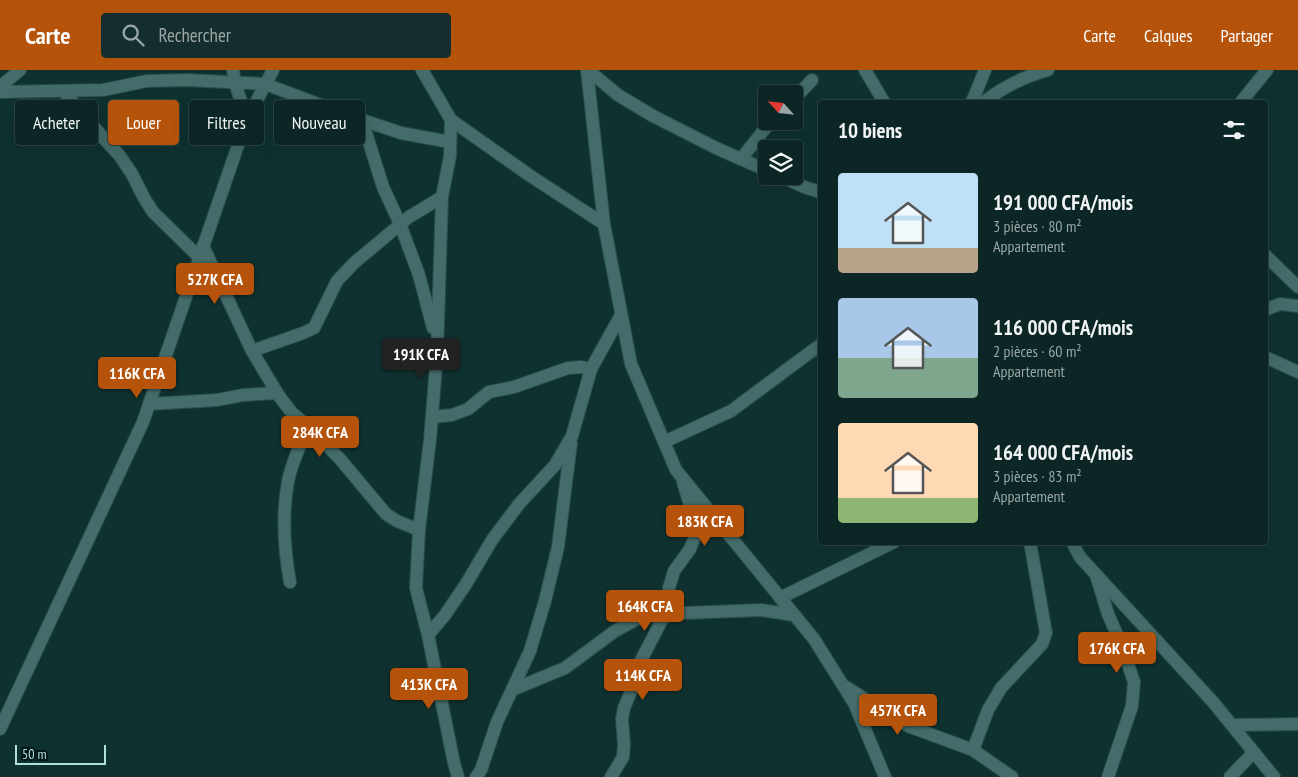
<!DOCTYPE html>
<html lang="fr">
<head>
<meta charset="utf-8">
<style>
	body { margin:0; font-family:"PT Sans Narrow",sans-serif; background:#142e2d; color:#f1f3f6; height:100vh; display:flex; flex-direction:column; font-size:19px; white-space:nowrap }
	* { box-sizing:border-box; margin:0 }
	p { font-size:16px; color:#9aa5a7 }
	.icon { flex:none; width:28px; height:28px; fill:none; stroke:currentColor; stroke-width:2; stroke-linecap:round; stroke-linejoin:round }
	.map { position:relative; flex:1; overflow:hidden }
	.details { position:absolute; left:818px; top:30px; width:450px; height:445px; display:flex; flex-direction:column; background:#0b2625; border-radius:5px; box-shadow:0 5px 20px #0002,0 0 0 1px #2b4342 }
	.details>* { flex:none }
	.top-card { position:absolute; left:15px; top:30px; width:475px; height:45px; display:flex; gap:10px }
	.needle { width:32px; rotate:297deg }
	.controls { position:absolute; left:758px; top:15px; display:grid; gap:10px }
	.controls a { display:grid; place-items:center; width:45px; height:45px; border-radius:5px; background:#0b2625; box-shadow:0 5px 20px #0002,0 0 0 1px #2b4342; font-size:25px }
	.scale { position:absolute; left:15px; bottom:12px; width:91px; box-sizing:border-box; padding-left:5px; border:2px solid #b0e0de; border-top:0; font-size:14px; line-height:18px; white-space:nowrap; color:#b0e0de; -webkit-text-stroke:4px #021818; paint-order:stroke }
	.price { position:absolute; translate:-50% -42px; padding:0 11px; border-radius:5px; background:#b45309; color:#fff; font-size:16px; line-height:32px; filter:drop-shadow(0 1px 2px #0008) }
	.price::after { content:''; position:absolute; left:50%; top:30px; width:15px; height:11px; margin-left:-8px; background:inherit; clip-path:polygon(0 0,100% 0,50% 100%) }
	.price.active { background:#222; color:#fff }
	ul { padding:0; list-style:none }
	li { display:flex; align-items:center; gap:15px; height:125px; padding:0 20px }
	li span { display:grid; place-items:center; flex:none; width:140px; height:100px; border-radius:5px; color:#555 }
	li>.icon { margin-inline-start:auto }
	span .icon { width:60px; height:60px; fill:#fffc; stroke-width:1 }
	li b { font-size:21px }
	h2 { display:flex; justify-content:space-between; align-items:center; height:60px; padding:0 20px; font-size:21px }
	.pill { padding:0 18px; border-radius:5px; background:#0b2625; box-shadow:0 5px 20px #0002,0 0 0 1px #2b4342; font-size:18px; line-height:45px }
	.pill.active { background:#b45309; color:#fff }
	header { display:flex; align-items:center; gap:30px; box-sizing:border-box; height:70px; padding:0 25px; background:#b45309; color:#fff }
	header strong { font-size:24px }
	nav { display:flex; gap:28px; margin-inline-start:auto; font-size:18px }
	.search { width:350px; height:45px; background:#142e2d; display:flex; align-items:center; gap:12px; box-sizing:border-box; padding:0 18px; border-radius:5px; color:#9aa5a7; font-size:19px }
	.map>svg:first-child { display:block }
</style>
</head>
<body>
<header>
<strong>Carte</strong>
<div class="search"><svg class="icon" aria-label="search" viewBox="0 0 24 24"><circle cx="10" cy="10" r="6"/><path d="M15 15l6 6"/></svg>Rechercher</div>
<nav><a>Carte</a><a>Calques</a><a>Partager</a></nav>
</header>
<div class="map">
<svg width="1298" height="707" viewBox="0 0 1298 707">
	<rect width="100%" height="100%" fill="#0f3231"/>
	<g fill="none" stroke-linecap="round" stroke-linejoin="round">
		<defs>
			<g id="street">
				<polyline points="233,0 235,13 247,49"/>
				<polyline points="422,0 451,50 529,105 604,154"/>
				<polyline points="587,0 604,154 631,294 676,400 814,569 854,633 885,707"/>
				<polyline points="588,0 618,25 653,46 716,78 766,100"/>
				<polyline points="865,0 884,32"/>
				<polyline points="0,17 20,0"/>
				<polyline points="63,21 108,73 120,86 132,104 144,128 153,142 200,188"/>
				<polyline points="0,22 103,20 147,11 187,10 265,14 353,47 401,63 450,72"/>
				<polyline points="794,29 812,10"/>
				<polyline points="972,32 985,0"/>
				<path d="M984,32c18,-14 42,-26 64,-32"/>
				<polyline points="1241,32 1267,0"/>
				<polyline points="362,50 383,117 400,154 419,205 433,258"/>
				<polyline points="451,50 450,86 442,127 437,284 430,370 419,460 416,518 428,565 454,693 458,707"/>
				<polyline points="741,89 771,51"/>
				<polyline points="780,106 804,117 820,122"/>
				<polyline points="203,176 252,281 279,326 292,343 308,356 340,389 386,444 397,451 419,460"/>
				<polyline points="1265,185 1298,217"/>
				<polyline points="1265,240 1280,234 1298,236"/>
				<polyline points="252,281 303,263 314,258 337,211 354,193 409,147 442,127"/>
				<polyline points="1265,287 1298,302"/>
				<polyline points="149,334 217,330 243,325 277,323"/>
				<polyline points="432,347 452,345 468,339 489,322 514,317 568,298 581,297 591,299"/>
				<polyline points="664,372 731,341 820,275"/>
				<polyline points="1072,472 1080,487 1213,632 1274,707"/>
				<polyline points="1096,505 1108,544 1122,576 1134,612 1132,636 1108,707"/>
				<path d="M290,512c-6,-33 -8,-68 -2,-101 4,-19 13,-37 20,-55"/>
				<polyline points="780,528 894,472"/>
				<polyline points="428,565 445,545 466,514 492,470 519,434 555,395 572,366 591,299 621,245"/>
				<polyline points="846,617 908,656 973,680 1012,707"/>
				<polyline points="512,620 565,598 615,561 637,549 658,544 761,540 794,545"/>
				<polyline points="1233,655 1298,654"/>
				<polyline points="0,659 143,352 247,49 273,0"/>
				<polyline points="973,680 988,640 1001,618 1042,574 1046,563 1030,472"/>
				<polyline points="476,707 481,700 497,652 530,581 545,531 558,477 571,373"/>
				<polyline points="611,707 623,687 624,675 622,649 624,638 635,612 637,598 665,544 669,518 674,501 690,479 694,469 696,455 683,412"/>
				<polyline points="1230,707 1254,682"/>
			</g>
		</defs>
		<use href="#street" stroke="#294e4d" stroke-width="14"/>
		<use href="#street" stroke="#446c6a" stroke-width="12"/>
	</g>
</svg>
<div class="controls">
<a><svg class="needle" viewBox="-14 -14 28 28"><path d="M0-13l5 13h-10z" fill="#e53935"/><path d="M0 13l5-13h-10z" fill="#9aa5a7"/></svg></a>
<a><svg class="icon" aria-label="layers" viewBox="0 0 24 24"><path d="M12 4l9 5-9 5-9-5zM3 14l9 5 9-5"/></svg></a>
</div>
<div class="scale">50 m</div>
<b class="price" style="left:215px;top:235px">527K CFA</b>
<b class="price active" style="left:421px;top:310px">191K CFA</b>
<b class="price" style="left:137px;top:329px">116K CFA</b>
<b class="price" style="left:320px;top:388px">284K CFA</b>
<b class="price" style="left:705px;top:477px">183K CFA</b>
<b class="price" style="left:645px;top:562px">164K CFA</b>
<b class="price" style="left:1117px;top:604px">176K CFA</b>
<b class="price" style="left:643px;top:631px">114K CFA</b>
<b class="price" style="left:429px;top:640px">413K CFA</b>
<b class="price" style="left:898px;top:666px">457K CFA</b>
<div class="top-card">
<a class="pill">Acheter</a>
<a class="pill active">Louer</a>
<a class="pill">Filtres</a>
<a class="pill">Nouveau</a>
</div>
<section class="details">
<h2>10 biens<svg class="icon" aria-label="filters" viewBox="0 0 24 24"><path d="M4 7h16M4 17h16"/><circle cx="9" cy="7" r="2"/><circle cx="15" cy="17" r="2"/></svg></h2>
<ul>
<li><span style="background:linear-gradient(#bfe0f5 75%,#b9a48a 0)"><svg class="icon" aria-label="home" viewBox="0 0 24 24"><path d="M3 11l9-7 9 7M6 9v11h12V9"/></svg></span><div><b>191 000 CFA/mois</b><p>3 pièces · 80 m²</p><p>Appartement</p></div></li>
<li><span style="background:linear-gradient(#a9c7e8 60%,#7fa58c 0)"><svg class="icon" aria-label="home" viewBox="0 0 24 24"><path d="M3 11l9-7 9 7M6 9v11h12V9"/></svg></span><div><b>116 000 CFA/mois</b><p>2 pièces · 60 m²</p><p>Appartement</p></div></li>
<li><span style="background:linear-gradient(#ffd9b3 75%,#8fb573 0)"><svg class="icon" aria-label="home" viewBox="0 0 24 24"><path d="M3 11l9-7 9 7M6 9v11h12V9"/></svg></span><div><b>164 000 CFA/mois</b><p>3 pièces · 83 m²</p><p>Appartement</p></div></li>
</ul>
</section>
</div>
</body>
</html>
